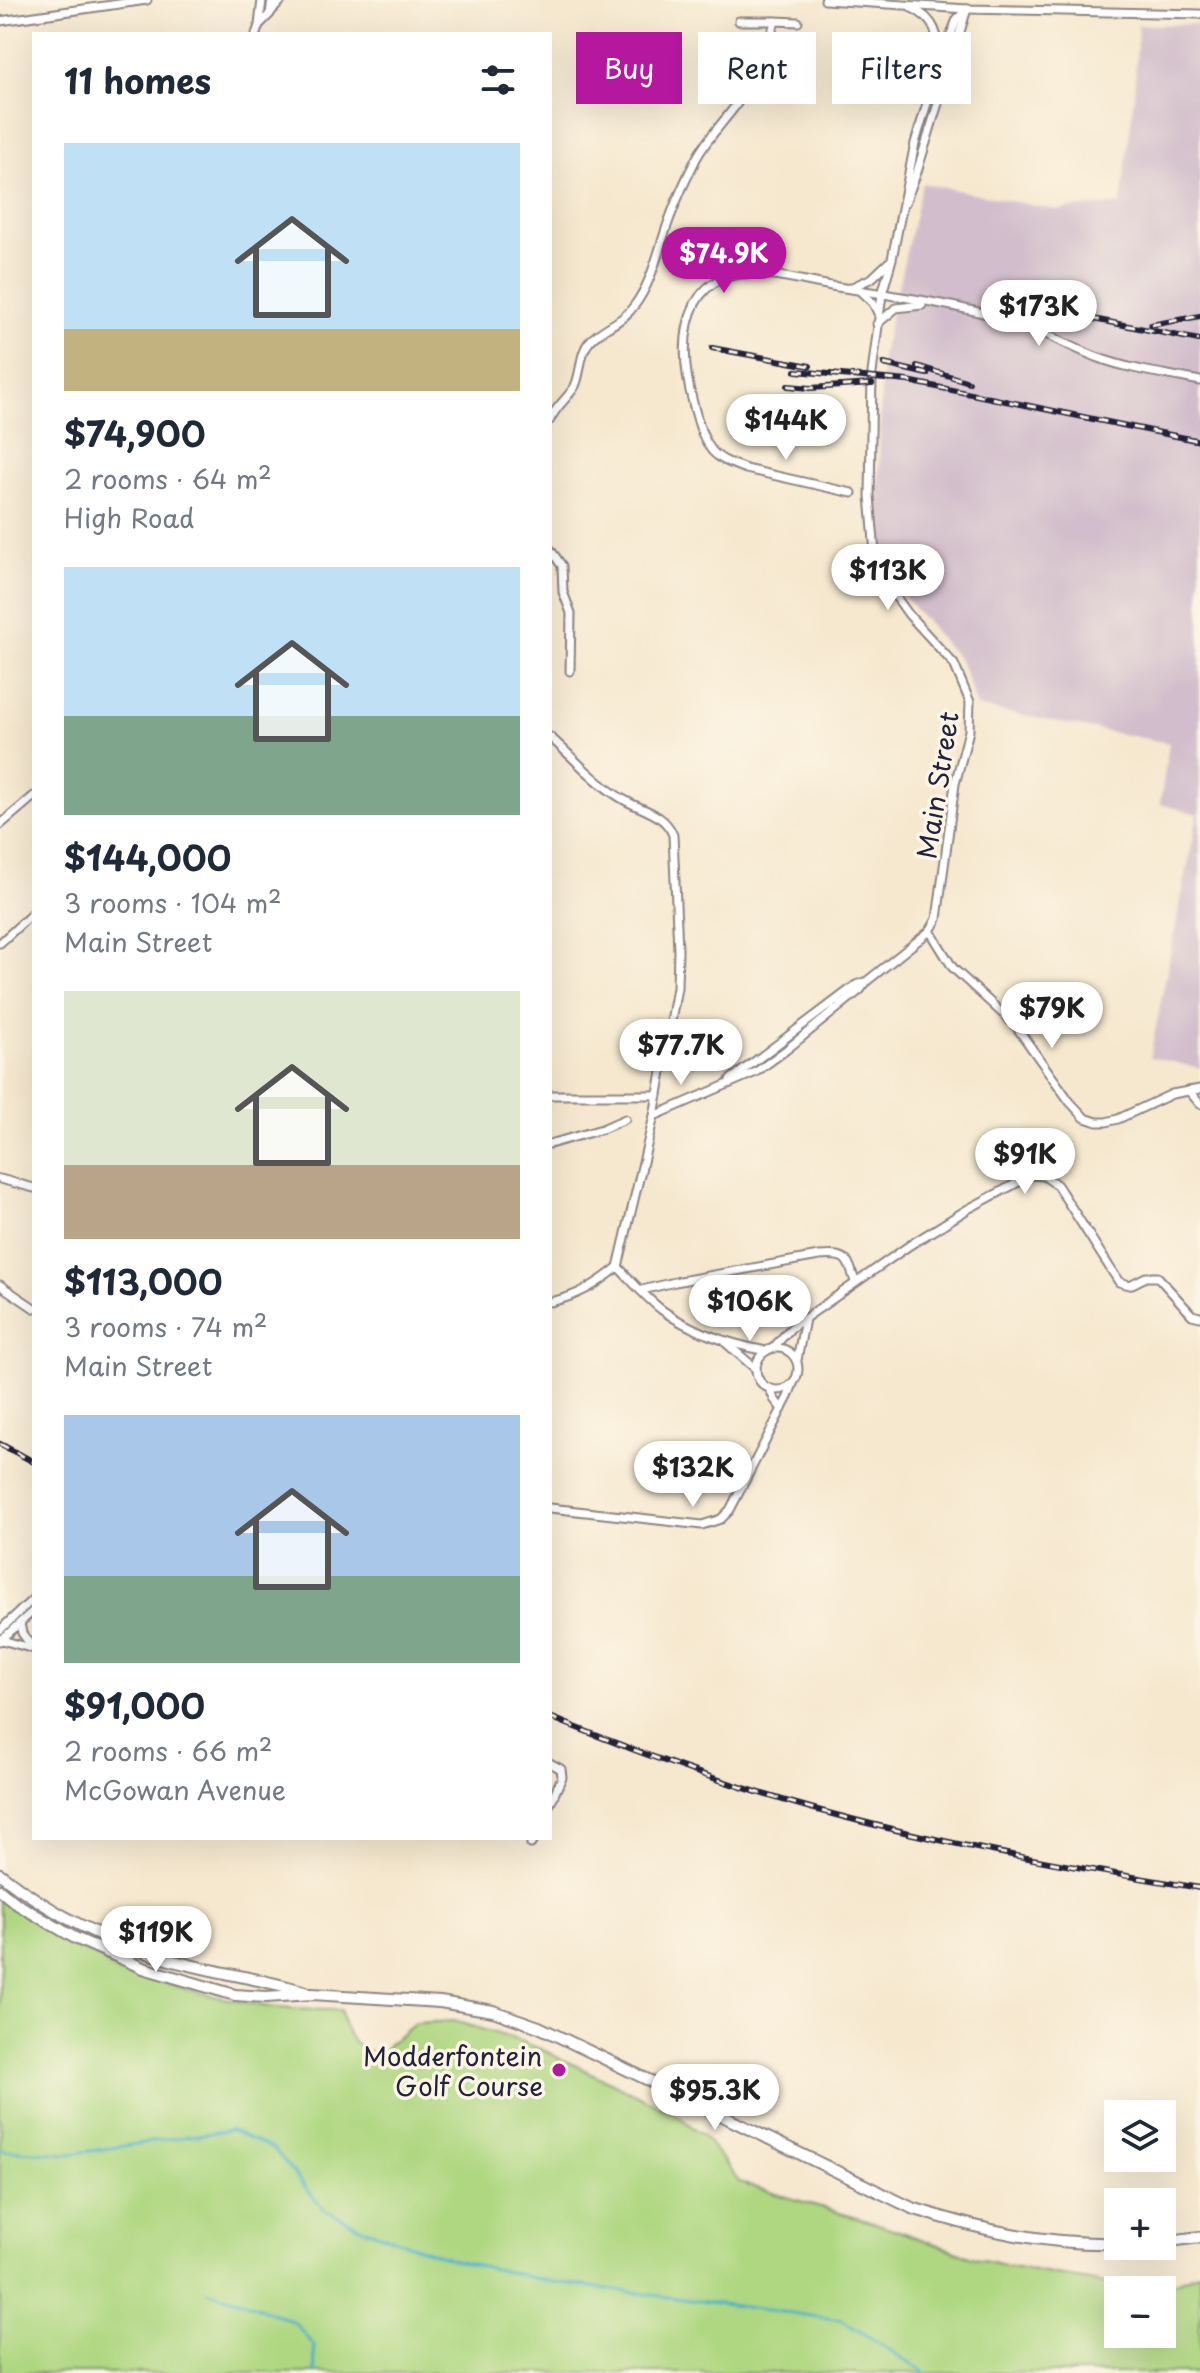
<!DOCTYPE html>
<html lang="en">
<head>
<meta charset="utf-8">
<style>
	body { margin:0; font-family:"Playpen Sans",sans-serif; background:#f6f6f7; color:#1f2937; height:100vh; display:flex; flex-direction:column; font-size:30px; white-space:nowrap }
	* { box-sizing:border-box; margin:0 }
	p { font-size:26px; color:#747a83 }
	.icon { flex:none; width:44px; height:44px; fill:none; stroke:currentColor; stroke-width:2; stroke-linecap:round; stroke-linejoin:round }
	.map { position:relative; flex:1; overflow:hidden }
	.sheet { position:absolute; left:32px; top:32px; width:520px; height:1808px; display:flex; flex-direction:column; background:#fff; border-radius:0px; box-shadow:0 8px 32px #0002 }
	.sheet>* { flex:none }
	.top-card { position:absolute; left:576px; top:32px; width:504px; height:72px; display:flex; gap:16px }
	.fabs { position:absolute; left:1104px; top:2100px; display:grid; gap:16px }
	.fabs a { display:grid; place-items:center; width:72px; height:72px; border-radius:0px; background:#fff; box-shadow:0 8px 32px #0002; font-size:40px }
	.price { position:absolute; translate:-50% -68px; padding:0 18px; border-radius:28px; background:#fff; color:#222; font-size:26px; line-height:52px; filter:drop-shadow(0 2px 4px #0008) }
	.price::after { content:''; position:absolute; left:50%; top:48px; width:24px; height:18px; margin-left:-12px; background:inherit; clip-path:polygon(0 0,100% 0,50% 100%) }
	.price.selected { background:#b5179e; color:#fff }
	ul { padding:0; list-style:none }
	li { display:grid; align-content:center; gap:16px; height:424px; padding:0 32px }
	li span { display:grid; place-items:center; height:248px; border-radius:0px; color:#555 }
	li>.icon { margin-inline-start:auto }
	span .icon { width:144px; height:144px; fill:#fffc; stroke-width:1 }
	li b { font-size:34px }
	h2 { display:flex; justify-content:space-between; align-items:center; height:96px; padding:0 32px; font-size:34px }
	.chip { padding:0 28px; border-radius:0px; background:#fff; box-shadow:0 8px 32px #0002; font-size:28px; line-height:72px }
	.chip.selected { background:#b5179e; color:#fff }
	.map>svg:first-child { display:block }
</style>
</head>
<body>
<div class="map">
<svg width="1200" height="2373" viewBox="0 0 1200 2373">
	<rect width="100%" height="100%" fill="#fcf5e5"/>
	<filter id="ink" filterUnits="userSpaceOnUse"><feTurbulence type="fractalNoise" baseFrequency=".0125" numOctaves="2"/><feDisplacementMap in="SourceGraphic" scale="16" xChannelSelector="R" yChannelSelector="G"/><feConvolveMatrix kernelMatrix="1 2 1 2 8 2 1 2 1" color-interpolation-filters="sRGB"/></filter>
	<filter id="wash" filterUnits="userSpaceOnUse"><feTurbulence type="fractalNoise" baseFrequency=".006" numOctaves="4" result="noise"/><feDisplacementMap in="SourceGraphic" scale="32" xChannelSelector="R" yChannelSelector="G"/><feGaussianBlur stdDeviation="1.8" result="paint"/><feColorMatrix in="noise" values="0 0 0 0 0 0 0 0 0 0 0 0 0 0 0 0 0 1.4 0 .05"/><feComposite in="paint" operator="in"/></filter>
	<g filter="url(#wash)">
		<rect width="100%" height="100%" fill="#f6e8cf"/>
		<polygon fill="#d1bdcb" points="1200,24 1200,1068 1150,1057 1198,814 1160,804 1169,743 977,707 961,662 890,580 877,543 882,356 922,183 1056,210 1121,204 1134,97 1138,25"/>
		<path fill="#afd781" stroke="#687c5e" stroke-width="2" d="M0,1898c68,52 146,85 229,101 16,3 33,8 49,9 21,2 41,2 62,2 4,28 16,36 40,48l8,-13 28,-22 38,-2 60,18 31,12 128,61 30,23 37,48 147,44 88,31 37,9 126,23h-20v44h44v-44h-7l45,-18v101h-1200z"/>
		<g fill="none" stroke-linecap="round" stroke-linejoin="round">
			<g stroke="#46b0c4" stroke-width="3">
				<polyline points="0,2150 70,2154 230,2130 274,2149 323,2209 360,2227 451,2259 547,2281 842,2320 926,2373"/>
				<polyline points="207,2291 241,2301 294,2322 314,2346 315,2373"/>
			</g>
		</g>
	</g>
	<g filter="url(#ink)">
		<g fill="none" stroke-linecap="round" stroke-linejoin="round">
			<defs>
				<g id="street">
					<polyline points="825,0 967,9 1200,14"/>
					<path d="M912,8c23,11 28,28 26,52"/>
					<polyline points="270,13 282,0"/>
					<polyline points="0,21 147,0"/>
					<polyline points="739,21 775,21"/>
					<polyline points="261,23 270,14 272,0"/>
					<polyline points="256,34 259,25 262,0"/>
					<polyline points="905,203 917,172 967,9"/>
					<polyline points="850,288 872,278 889,262"/>
					<polyline points="861,292 873,303 878,313"/>
					<polyline points="877,324 896,308 922,305"/>
					<path d="M550,420c5,-13 18,-22 25,-34 7,-15 4,-34 16,-46 13,-13 32,-18 43,-34 20,-26 25,-61 37,-91 7,-19 16,-38 25,-56 11,-21 27,-36 40,-54 18,-24 32,-55 39,-84l23,1"/>
					<path d="M852,493l-106,-24c-13,-5 -28,-9 -36,-21 -9,-13 -13,-30 -17,-45 -13,-47 -16,-122 48,-129 28,-3 61,7 90,12 61,9 125,18 185,36 29,9 55,26 83,36 32,12 68,16 101,23"/>
					<polyline points="550,549 562,566 563,592 571,613 570,671"/>
					<path d="M550,737c25,22 49,50 78,65 18,9 37,13 45,33l5,115 -1,38 -23,128 -36,151"/>
					<polyline points="0,825 34,796"/>
					<polyline points="930,931 953,968 1015,1025 1070,1102 1085,1118 1097,1122 1106,1122 1118,1119 1172,1094 1200,1089"/>
					<polyline points="0,943 34,912"/>
					<polyline points="730,1080 856,985 865,982"/>
					<polyline points="1189,1091 1200,1104"/>
					<polyline points="550,1095 658,1095"/>
					<polyline points="654,1116 756,1072 786,1050 860,990 867,981 930,931 937,919 955,784 969,731 970,702 954,664 909,615 896,597 887,583 875,553 870,496 872,373 882,294 892,259 915,143 937,70 957,19 967,9"/>
					<polyline points="550,1144 602,1129 625,1119"/>
					<polyline points="0,1179 34,1188"/>
					<path d="M618,1267c14,14 28,31 44,43 30,22 68,34 104,41"/>
					<polyline points="0,1285 34,1308"/>
					<path d="M642,1290l33,-8 144,-26c27,-2 29,1 36,26"/>
					<path d="M550,1302c28,-6 46,-17 68,-35"/>
					<polyline points="726,1343 756,1369"/>
					<circle cx="777" cy="1369" r="21"/>
					<polyline points="773,1348 791,1328 910,1245 968,1209 1032,1175 1044,1176 1057,1185 1119,1282 1130,1285 1146,1277 1158,1277 1192,1315 1200,1317"/>
					<polyline points="797,1360 805,1319"/>
					<polyline points="770,1389 774,1399 782,1409"/>
					<polyline points="550,1508 702,1525 721,1519 730,1510 788,1397 794,1381"/>
					<polyline points="20,1623 22,1633 32,1647"/>
					<polyline points="0,1630 34,1598"/>
					<polyline points="2,1640 34,1649"/>
					<polyline points="0,1641 34,1610"/>
					<polyline points="550,1763 561,1769 562,1777 550,1804"/>
					<polyline points="531,1844 534,1838"/>
				</g>
				<g id="secondary">
					<path d="M0,1874c48,37 104,67 163,84 47,14 97,20 143,34"/>
					<path d="M0,1890l17,14 58,34 68,30 92,27 31,2 46,-3 128,8 53,9 46,16 373,181c68,22 134,37 206,35"/>
					<polyline points="1162,2242 1200,2237"/>
				</g>
			</defs>
			<use href="#street" stroke="#8c8585" stroke-width="11"/>
			<use href="#secondary" stroke="#8c8585" stroke-width="14"/>
			<use href="#street" stroke="#fff" stroke-width="7"/>
			<use href="#secondary" stroke="#fff" stroke-width="10"/>
			<defs>
				<g id="rail">
					<polyline points="1038,308 1199,340"/>
					<polyline points="1151,325 1200,316"/>
					<polyline points="712,348 810,366"/>
					<polyline points="884,364 927,374"/>
					<polyline points="917,366 969,382"/>
					<polyline points="796,371 908,381 1200,441"/>
					<polyline points="788,386 811,388 872,384"/>
					<polyline points="0,1444 34,1462"/>
					<path d="M550,1717c86,35 174,67 264,92 126,35 256,58 386,79"/>
				</g>
			</defs>
			<use href="#rail" stroke="#22223b" stroke-width="6"/>
			<use href="#rail" stroke="#fcf5e5" stroke-width="3" stroke-dasharray="9" stroke-linecap="butt"/>
		</g>
	</g>
	<circle fill="#b5179e" stroke="#fcf5e5" stroke-width="3" cx="559" cy="2070" r="8"/>
	<g text-anchor="middle" dominant-baseline="central" stroke-width="7" stroke-linejoin="round" paint-order="stroke">
		<g font-size="26" fill="#22223b" stroke="#fcf5e5">
			<text transform="translate(937 785) rotate(-81)">Main Street</text>
		</g>
		<g font-size="26" fill="#22223b" stroke="#fcf5e5" text-anchor="end">
			<text x="543" y="2055">Modderfontein<tspan x="543" dy="30">Golf Course</tspan></text>
		</g>
	</g>
</svg>
<div class="fabs">
<a><svg class="icon" aria-label="layers" viewBox="0 0 24 24"><path d="M12 4l9 5-9 5-9-5zM3 14l9 5 9-5"/></svg></a>
<a>+</a>
<a>−</a>
</div>
<b class="price selected" style="left:724px;top:295px">$74.9K</b>
<b class="price" style="left:1039px;top:348px">$173K</b>
<b class="price" style="left:786px;top:462px">$144K</b>
<b class="price" style="left:888px;top:612px">$113K</b>
<b class="price" style="left:1052px;top:1050px">$79K</b>
<b class="price" style="left:681px;top:1087px">$77.7K</b>
<b class="price" style="left:1025px;top:1196px">$91K</b>
<b class="price" style="left:750px;top:1343px">$106K</b>
<b class="price" style="left:693px;top:1509px">$132K</b>
<b class="price" style="left:156px;top:1974px">$119K</b>
<b class="price" style="left:715px;top:2132px">$95.3K</b>
<div class="top-card">
<a class="chip selected">Buy</a>
<a class="chip">Rent</a>
<a class="chip">Filters</a>
</div>
<section class="sheet">
<h2>11 homes<svg class="icon" aria-label="filters" viewBox="0 0 24 24"><path d="M4 7h16M4 17h16"/><circle cx="9" cy="7" r="2"/><circle cx="15" cy="17" r="2"/></svg></h2>
<ul>
<li><span style="background:linear-gradient(#bfe0f5 75%,#c2b280 0)"><svg class="icon" aria-label="home" viewBox="0 0 24 24"><path d="M3 11l9-7 9 7M6 9v11h12V9"/></svg></span><div><b>$74,900</b><p>2 rooms · 64 m²</p><p>High Road</p></div></li>
<li><span style="background:linear-gradient(#bfe0f5 60%,#7fa58c 0)"><svg class="icon" aria-label="home" viewBox="0 0 24 24"><path d="M3 11l9-7 9 7M6 9v11h12V9"/></svg></span><div><b>$144,000</b><p>3 rooms · 104 m²</p><p>Main Street</p></div></li>
<li><span style="background:linear-gradient(#dfe7d0 70%,#b9a48a 0)"><svg class="icon" aria-label="home" viewBox="0 0 24 24"><path d="M3 11l9-7 9 7M6 9v11h12V9"/></svg></span><div><b>$113,000</b><p>3 rooms · 74 m²</p><p>Main Street</p></div></li>
<li><span style="background:linear-gradient(#a9c7e8 65%,#7fa58c 0)"><svg class="icon" aria-label="home" viewBox="0 0 24 24"><path d="M3 11l9-7 9 7M6 9v11h12V9"/></svg></span><div><b>$91,000</b><p>2 rooms · 66 m²</p><p>McGowan Avenue</p></div></li>
</ul>
</section>
</div>
</body>
</html>
